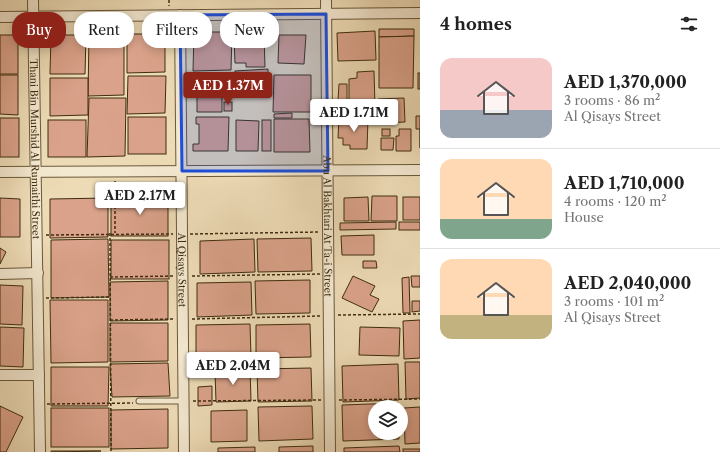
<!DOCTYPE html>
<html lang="en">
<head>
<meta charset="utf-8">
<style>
	body { margin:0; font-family:"Libre Caslon Text",serif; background:#f6f6f6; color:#222; height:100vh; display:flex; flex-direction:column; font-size:15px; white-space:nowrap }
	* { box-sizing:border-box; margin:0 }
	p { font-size:13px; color:#767676 }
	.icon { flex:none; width:22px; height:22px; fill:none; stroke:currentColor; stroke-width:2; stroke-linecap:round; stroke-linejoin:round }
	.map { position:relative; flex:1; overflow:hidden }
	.side { display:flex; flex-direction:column; background:#fff; width:300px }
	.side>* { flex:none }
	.banner { position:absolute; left:12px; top:12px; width:348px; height:36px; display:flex; gap:8px }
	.controls { position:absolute; left:368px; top:400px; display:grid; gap:8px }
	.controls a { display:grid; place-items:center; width:40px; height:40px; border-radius:50%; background:#fff; box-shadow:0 2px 10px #0003; font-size:20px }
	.price { position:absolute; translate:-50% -34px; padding:0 9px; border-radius:4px; background:#fff; color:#222; font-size:13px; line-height:26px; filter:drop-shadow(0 1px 2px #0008) }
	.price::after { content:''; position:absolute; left:50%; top:24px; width:12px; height:9px; margin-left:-6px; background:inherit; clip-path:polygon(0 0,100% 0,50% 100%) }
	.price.current { background:#8f2418; color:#fff }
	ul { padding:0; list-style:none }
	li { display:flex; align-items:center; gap:12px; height:100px; padding:0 20px }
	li+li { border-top:1px solid #e0e0e0 }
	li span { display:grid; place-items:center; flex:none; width:112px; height:80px; border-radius:12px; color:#555 }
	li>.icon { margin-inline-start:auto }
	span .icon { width:48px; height:48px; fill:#fffc; stroke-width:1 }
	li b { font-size:17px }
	h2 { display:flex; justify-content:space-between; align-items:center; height:48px; padding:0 20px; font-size:17px }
	.chip { padding:0 14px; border-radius:16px; background:#fff; box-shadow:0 2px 10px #0003; font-size:14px; line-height:36px }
	.chip.current { background:#8f2418; color:#fff }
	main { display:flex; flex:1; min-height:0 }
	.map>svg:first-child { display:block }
</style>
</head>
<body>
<main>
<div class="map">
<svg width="420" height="452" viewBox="0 0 420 452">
	<rect width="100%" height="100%" fill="#eddbb6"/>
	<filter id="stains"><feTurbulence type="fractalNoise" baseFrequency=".005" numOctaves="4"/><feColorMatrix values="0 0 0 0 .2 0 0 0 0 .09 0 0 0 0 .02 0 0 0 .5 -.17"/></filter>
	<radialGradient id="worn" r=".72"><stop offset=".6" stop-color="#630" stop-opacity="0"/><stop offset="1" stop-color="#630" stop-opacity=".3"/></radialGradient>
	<g fill="#daa28a" stroke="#3f2c0f">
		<polygon points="379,29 414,29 414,36 379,37"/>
		<polygon points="375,31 376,60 338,61 337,33"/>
		<polygon points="194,32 232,32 231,70 193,71"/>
		<polygon points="127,34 165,34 165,72 127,73"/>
		<rect x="0" y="35" width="18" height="39"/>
		<polygon points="51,35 86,35 85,74 50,74"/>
		<polygon points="89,35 124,35 124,95 88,96"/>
		<polygon points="264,35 265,67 246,67 246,63 235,63 234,36"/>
		<polygon points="279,35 306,35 304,64 278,63"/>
		<polygon points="414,36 413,88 379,88 379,37"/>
		<polygon points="268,69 268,91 236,92 235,71"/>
		<polygon points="374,71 375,107 358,108 358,100 349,101 349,79 357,78 357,72"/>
		<rect x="418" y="73" width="2" height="16"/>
		<polygon points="0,75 18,75 18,115 0,114"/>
		<polygon points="274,75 311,75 311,112 273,112"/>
		<polygon points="128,76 166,76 165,113 127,114"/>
		<polygon points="50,78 88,78 88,115 50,116"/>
		<polygon points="222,79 222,112 197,112 197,80"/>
		<polygon points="339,84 347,84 347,100 338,100"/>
		<polygon points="89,98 126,98 125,156 87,157"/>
		<polygon points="404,98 405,122 379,123 378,99"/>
		<rect x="224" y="102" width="8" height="9"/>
		<polygon points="292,113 292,118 274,118 274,114"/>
		<polygon points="416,116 420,116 420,148 420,129 416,129"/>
		<rect x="128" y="117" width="38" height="37"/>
		<polygon points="196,117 229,117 228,151 193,151 193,144 199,144 199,124 196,124"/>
		<rect x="0" y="118" width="19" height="39"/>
		<polygon points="339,118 368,119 367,149 350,149 350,145 343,145 343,138 338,138"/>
		<polygon points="274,119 309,119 310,152 274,152"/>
		<rect x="48" y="120" width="38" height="37"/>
		<polygon points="236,120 259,121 258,151 236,151"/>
		<rect x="262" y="120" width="9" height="31"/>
		<rect x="382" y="129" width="8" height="7"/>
		<polygon points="399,129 411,129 411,151 396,151 396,136 399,136"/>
		<polygon points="381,138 394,138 393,150 381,150"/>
		<polygon points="372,196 397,196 397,221 371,221"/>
		<rect x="111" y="197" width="57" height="39"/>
		<polygon points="368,197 369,221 344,221 344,198"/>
		<rect x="403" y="197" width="17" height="23"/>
		<polygon points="0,198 20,199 20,237 0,237"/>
		<polygon points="108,198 108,237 50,238 50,199"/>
		<polygon points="396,222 396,229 340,230 340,223"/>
		<rect x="399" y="222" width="21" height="8"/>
		<polygon points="374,235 374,255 342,255 341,236"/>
		<polygon points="311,238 312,271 258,272 257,239"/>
		<polygon points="108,239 109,297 51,298 51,240"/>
		<polygon points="254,239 255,272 200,274 200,241"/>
		<rect x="111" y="240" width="58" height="39"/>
		<polygon points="0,248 6,252 0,264"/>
		<polygon points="363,261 376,261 377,268 363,268"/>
		<polygon points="353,276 375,286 370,295 379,299 372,312 342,298"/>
		<polygon points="411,276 420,276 420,287 412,287"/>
		<polygon points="409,277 410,313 403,313 402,278"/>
		<polygon points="310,280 310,313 256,314 255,281"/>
		<polygon points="168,281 168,320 110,321 110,282"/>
		<polygon points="251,282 252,315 197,317 197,283"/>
		<polygon points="0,285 23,286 22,325 0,324"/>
		<polygon points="50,300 108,300 108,362 51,363"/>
		<polygon points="412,301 420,301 420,311 412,312"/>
		<polygon points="420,320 420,358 404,359 403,321"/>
		<polygon points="110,323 168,323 168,361 110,362"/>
		<polygon points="250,324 251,357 196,358 196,325"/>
		<polygon points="310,324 311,357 256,358 256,325"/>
		<polygon points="0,327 24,328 23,367 0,366"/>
		<polygon points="360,327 400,328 399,356 359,355"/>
		<polygon points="405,362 420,362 420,398 406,399"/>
		<polygon points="168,363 170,396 112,397 110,364"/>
		<polygon points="398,364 399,400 343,402 342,366"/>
		<polygon points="51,367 109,367 108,406 51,406"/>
		<polygon points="311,368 312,401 258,402 257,369"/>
		<polygon points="250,369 251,401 216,402 215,371"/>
		<polygon points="212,386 212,405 198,406 198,387"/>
		<polygon points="398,403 398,407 375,407 375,433 399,433 399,439 343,441 342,405"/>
		<polygon points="0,406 23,417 6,452 0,452"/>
		<polygon points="312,406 313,439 259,441 258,407"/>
		<polygon points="420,407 420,443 405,444 404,408"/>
		<rect x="51" y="408" width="58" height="39"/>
		<polygon points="168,409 168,448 111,449 111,410"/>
		<polygon points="247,410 247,441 211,442 211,411"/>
		<polygon points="313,446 313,452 279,452 279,447"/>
		<polygon points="399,446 400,452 344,452 344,448"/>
		<polygon points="255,447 255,452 218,452 218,448"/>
		<rect x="403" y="449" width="17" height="3"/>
		<polygon points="51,451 101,451 51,452"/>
	</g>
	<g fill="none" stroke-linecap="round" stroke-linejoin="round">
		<defs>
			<polyline id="service" points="139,401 183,401"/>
			<g id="minor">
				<path id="s1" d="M33,0l7,452"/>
				<path id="s2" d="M326,0l4,452"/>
				<path id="s3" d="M180,15l4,437"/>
				<polyline points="0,17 420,13"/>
				<polyline points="0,172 420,170"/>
				<polyline points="0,274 38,273"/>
				<polyline points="0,375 39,375"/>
			</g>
		</defs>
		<use href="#service" stroke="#6a5839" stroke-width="7"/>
		<use href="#minor" stroke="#6a5839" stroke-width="12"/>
		<g stroke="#3f2c0f" stroke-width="1.5" stroke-dasharray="3 2" stroke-linecap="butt">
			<polyline points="169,0 169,6"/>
			<polyline points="115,181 115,233"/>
			<polyline points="110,233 111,452"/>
			<polyline points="190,234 319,232"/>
			<polyline points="46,235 173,234"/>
			<polyline points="192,276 320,274"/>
			<polyline points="110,277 174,276"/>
			<polyline points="46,298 110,297"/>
			<polyline points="338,315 420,314"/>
			<polyline points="192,319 320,316"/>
			<polyline points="110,320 174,319"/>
			<polyline points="339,400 420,399"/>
			<polyline points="193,401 321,400"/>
			<polyline points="47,404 133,403"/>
		</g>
		<use href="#service" stroke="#f3e8d0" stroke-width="5"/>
		<use href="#minor" stroke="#f3e8d0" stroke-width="10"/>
	</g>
	<path fill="#1d4ed8" fill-opacity="0.2" stroke="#1d4ed8" stroke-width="3" stroke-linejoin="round" d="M326,14l2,157h-146l-2,-156z"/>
	<g text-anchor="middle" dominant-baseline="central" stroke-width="3.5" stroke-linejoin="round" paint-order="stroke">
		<g font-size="10" fill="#3f2c0f" stroke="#f3e8d0">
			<text stroke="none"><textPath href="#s1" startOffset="149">Thani Bin Murshid Al Rumaithi Street</textPath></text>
			<text stroke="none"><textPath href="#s2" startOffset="226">Abu Al Bakhtari At Ta-i Street</textPath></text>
			<text stroke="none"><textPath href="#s3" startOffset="255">Al Qisays Street</textPath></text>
		</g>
	</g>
	<rect width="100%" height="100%" filter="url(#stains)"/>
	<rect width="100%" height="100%" fill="url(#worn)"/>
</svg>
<div class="controls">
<a><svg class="icon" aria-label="layers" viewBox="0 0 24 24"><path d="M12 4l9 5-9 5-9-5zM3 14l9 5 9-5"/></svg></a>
</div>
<b class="price current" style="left:228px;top:106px">AED 1.37M</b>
<b class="price" style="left:354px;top:133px">AED 1.71M</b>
<b class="price" style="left:140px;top:216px">AED 2.17M</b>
<b class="price" style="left:233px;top:386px">AED 2.04M</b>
<div class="banner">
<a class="chip current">Buy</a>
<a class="chip">Rent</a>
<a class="chip">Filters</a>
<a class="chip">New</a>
</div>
</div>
<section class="side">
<h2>4 homes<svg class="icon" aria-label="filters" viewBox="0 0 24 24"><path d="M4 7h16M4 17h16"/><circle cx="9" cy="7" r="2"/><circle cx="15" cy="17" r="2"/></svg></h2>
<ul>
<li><span style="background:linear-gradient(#f6c9c9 65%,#9aa5b1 0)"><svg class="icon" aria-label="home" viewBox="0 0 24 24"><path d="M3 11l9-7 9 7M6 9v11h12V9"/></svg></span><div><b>AED 1,370,000</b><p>3 rooms · 86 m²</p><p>Al Qisays Street</p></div></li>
<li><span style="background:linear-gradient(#ffd9b3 75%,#7fa58c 0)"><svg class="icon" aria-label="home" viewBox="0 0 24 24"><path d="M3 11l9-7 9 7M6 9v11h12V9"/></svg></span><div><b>AED 1,710,000</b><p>4 rooms · 120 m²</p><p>House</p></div></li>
<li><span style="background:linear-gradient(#ffd9b3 70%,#c2b280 0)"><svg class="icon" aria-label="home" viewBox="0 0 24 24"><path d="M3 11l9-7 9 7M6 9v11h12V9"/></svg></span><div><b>AED 2,040,000</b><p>3 rooms · 101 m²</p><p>Al Qisays Street</p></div></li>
</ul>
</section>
</main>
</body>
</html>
